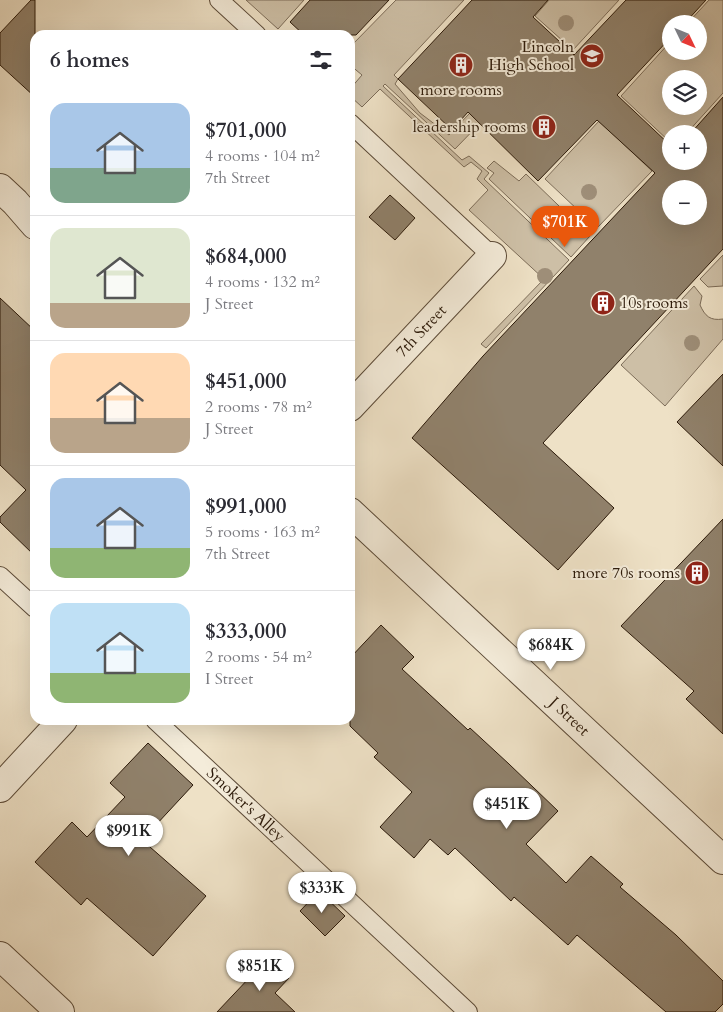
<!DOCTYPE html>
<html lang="en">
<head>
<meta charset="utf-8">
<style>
	body { margin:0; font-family:Cardo,serif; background:#f7f7f7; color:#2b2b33; height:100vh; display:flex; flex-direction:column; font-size:19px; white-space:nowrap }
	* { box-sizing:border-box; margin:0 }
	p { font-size:16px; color:#7c7c81 }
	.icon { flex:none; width:28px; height:28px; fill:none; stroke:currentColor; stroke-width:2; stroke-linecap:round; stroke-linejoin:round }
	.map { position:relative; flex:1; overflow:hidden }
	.panel { position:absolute; left:30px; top:30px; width:325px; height:695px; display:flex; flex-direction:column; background:#fff; border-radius:15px; box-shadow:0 5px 20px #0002 }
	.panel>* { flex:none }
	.needle { width:32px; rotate:133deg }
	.tools { position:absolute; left:662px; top:15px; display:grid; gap:10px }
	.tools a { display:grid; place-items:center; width:45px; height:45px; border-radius:50%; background:#fff; box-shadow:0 5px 20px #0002; font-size:25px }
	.price { position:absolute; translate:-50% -42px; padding:0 11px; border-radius:18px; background:#fff; color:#222; font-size:16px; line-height:32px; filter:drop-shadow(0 1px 2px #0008) }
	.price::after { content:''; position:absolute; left:50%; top:30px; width:15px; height:11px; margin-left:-8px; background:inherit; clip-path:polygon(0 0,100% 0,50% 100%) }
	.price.current { background:#ea580c; color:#fff }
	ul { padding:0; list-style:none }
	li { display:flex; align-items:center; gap:15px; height:125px; padding:0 20px }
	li+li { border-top:1px solid #e1e1e2 }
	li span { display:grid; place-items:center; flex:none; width:140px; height:100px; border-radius:15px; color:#555 }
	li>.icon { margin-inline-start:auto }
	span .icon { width:60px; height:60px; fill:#fffc; stroke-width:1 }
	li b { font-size:21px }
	h2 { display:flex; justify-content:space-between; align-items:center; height:60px; padding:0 20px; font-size:21px }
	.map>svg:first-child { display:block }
</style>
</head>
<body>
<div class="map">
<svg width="723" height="1012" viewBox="0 0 723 1012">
	<rect width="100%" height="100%" fill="#eee1c6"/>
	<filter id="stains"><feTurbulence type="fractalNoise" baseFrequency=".004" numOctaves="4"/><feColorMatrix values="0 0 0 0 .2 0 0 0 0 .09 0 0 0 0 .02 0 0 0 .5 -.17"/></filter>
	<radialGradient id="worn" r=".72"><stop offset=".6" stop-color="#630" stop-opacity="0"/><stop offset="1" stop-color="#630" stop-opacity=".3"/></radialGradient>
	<g fill="#cdbfa6" stroke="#7c6c58" fill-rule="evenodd">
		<polygon points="246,0 304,0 278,29"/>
		<polygon points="396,0 464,0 394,75 398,79 395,84 420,113 449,135 527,53 519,83 455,149 385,84 383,86 462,160 469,156 489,173 484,179 569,260 486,348 481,344 544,279 469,210 488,190 477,179 482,171 471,162 464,167 380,89 362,107 350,96 350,89 362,75 350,65 350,47"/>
		<polygon points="549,0 619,0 573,50 535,16"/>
		<path d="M709,0h14v93l-37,41h-15v9l-50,-47 50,-55v10h28v-27h-12zM671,79h28v27h-28z"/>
		<polygon points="599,121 652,171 597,228 545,179"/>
		<polygon points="494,161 519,181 526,174 590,236 571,257 489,179 494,173 487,168"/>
		<polygon points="723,255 723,286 708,287 700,279"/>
		<path d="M694,286l8,10 -2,9c5,11 10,16 23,14v20l-58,67 -44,-41z"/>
	</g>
	<g fill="#90816b" stroke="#2b1909" fill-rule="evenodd">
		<polygon points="31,0 35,0 35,97 0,65 0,33"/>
		<polygon points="310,0 389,0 356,35 304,35 290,22"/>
		<path d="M472,0h76l-15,17 41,38 52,-55h80l-22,24h-13v13l-54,58 54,51v15h28v-27h-9l33,-37v152l-180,194 71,65 -56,62 -146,-132 71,-82 172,-183 -58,-53 -59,61 -70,-69 -16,18 -54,-51zM671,189h28v27h-28z"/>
		<polygon points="390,195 415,218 395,240 369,217"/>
		<polygon points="0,298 35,331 35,556 0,522 0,517 26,490 0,465"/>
		<polygon points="723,374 723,466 677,422"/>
		<polygon points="723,519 723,734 686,699 694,691 621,626"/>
		<polygon points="381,625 414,657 402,669 468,730 470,728 509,764 558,811 526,844 566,883 591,856 623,884 620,887 676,935 723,981 723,1004 715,1012 666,1012 577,935 568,945 514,897 511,901 455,848 448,855 430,839 414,858 380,827 412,792 374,757 378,753 350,726 350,658"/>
		<polygon points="148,743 193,785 142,840 206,896 153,956 87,898 81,905 35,862 72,822 87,837 125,797 110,783"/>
		<polygon points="319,891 345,916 325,936 300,911"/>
		<polygon points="268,958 289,978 275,993 295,1012 217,1012"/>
	</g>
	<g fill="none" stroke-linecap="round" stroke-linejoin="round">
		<defs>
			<g id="lane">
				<polyline points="219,0 257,35"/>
				<polyline points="350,123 492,256"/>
				<polyline points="0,576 35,608"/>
				<path id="s1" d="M155,720l313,292"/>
			</g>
			<g id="street">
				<polyline points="0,188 15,202 35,225"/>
				<path id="s2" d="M350,407l142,-151"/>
				<path id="s3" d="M350,512l373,348"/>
				<polyline points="0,788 63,720"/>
				<polyline points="0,956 60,1012"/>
			</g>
		</defs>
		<use href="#lane" stroke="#5c4b38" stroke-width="20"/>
		<use href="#street" stroke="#5c4b38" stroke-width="30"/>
		<use href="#lane" stroke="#f4ecda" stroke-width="18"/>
		<use href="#street" stroke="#f4ecda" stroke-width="28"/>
	</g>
	<g fill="#9e8e78">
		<circle cx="566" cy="23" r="8"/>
		<circle cx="589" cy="192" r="8"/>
		<circle cx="545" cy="276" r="8"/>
		<circle cx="692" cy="343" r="8"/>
	</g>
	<defs>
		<symbol id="school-disc" viewBox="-11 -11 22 22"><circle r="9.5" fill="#8f2418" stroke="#f4ecda"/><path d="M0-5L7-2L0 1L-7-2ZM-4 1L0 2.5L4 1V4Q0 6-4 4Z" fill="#fff"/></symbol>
		<symbol id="building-disc" viewBox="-11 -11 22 22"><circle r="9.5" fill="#8f2418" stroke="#f4ecda"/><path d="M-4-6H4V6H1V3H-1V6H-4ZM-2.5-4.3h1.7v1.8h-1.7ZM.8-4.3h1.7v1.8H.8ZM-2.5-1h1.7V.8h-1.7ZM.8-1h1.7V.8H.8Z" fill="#fff"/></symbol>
	</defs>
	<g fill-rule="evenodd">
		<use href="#school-disc" x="578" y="42" width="28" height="28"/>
		<use href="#building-disc" x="447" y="51" width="28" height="28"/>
		<use href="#building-disc" x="530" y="113" width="28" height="28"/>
		<use href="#building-disc" x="589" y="289" width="28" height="28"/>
		<use href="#building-disc" x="683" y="559" width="28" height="28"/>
	</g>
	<g text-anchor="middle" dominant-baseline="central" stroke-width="4" stroke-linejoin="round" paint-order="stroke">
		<g font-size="16" fill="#2b1909" stroke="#f4ecda" text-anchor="end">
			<text x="574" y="47">Lincoln<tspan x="574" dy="18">High School</tspan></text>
			<text x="461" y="90" text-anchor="middle">more rooms</text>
			<text x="526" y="127">leadership rooms</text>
			<text x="620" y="303" text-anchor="start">10s rooms</text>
			<text x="680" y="573">more 70s rooms</text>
		</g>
		<g font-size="16" fill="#2b1909" stroke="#f4ecda">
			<text stroke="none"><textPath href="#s2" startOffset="104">7th Street</textPath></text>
			<text stroke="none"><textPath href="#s3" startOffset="300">J Street</textPath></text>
			<text stroke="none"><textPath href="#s1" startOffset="124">Smoker's Alley</textPath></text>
		</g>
	</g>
	<rect width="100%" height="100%" filter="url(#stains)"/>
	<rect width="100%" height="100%" fill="url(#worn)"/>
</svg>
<div class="tools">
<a><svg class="needle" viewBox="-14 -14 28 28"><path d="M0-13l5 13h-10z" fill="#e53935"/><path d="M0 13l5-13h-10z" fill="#7c7c81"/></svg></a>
<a><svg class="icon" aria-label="layers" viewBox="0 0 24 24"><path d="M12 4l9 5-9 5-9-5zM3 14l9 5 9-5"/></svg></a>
<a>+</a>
<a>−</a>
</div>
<b class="price current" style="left:565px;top:248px">$701K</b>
<b class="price" style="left:551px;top:671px">$684K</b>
<b class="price" style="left:507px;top:830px">$451K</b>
<b class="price" style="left:129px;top:857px">$991K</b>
<b class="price" style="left:322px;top:914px">$333K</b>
<b class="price" style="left:260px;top:992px">$851K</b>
<section class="panel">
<h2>6 homes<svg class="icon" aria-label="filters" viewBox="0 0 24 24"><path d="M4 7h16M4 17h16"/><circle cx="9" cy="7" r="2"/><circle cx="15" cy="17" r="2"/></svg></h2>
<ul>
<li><span style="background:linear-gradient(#a9c7e8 65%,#7fa58c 0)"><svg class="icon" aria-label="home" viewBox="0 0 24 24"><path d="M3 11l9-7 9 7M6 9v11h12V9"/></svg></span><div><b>$701,000</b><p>4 rooms · 104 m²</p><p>7th Street</p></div></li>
<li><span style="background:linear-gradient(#dfe7d0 75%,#b9a48a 0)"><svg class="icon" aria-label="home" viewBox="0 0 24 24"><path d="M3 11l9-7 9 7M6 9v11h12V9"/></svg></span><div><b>$684,000</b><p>4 rooms · 132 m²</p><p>J Street</p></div></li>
<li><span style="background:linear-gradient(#ffd9b3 65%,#b9a48a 0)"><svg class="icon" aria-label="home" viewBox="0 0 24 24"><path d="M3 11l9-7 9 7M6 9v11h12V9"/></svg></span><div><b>$451,000</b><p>2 rooms · 78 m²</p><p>J Street</p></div></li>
<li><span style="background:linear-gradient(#a9c7e8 70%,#8fb573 0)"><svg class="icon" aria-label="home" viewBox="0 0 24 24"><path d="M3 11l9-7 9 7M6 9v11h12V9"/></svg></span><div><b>$991,000</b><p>5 rooms · 163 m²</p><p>7th Street</p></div></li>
<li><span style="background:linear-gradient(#bfe0f5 70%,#8fb573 0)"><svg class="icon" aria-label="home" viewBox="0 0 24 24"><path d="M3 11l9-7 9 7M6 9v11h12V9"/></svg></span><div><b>$333,000</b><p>2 rooms · 54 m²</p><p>I Street</p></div></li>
</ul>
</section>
</div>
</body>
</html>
